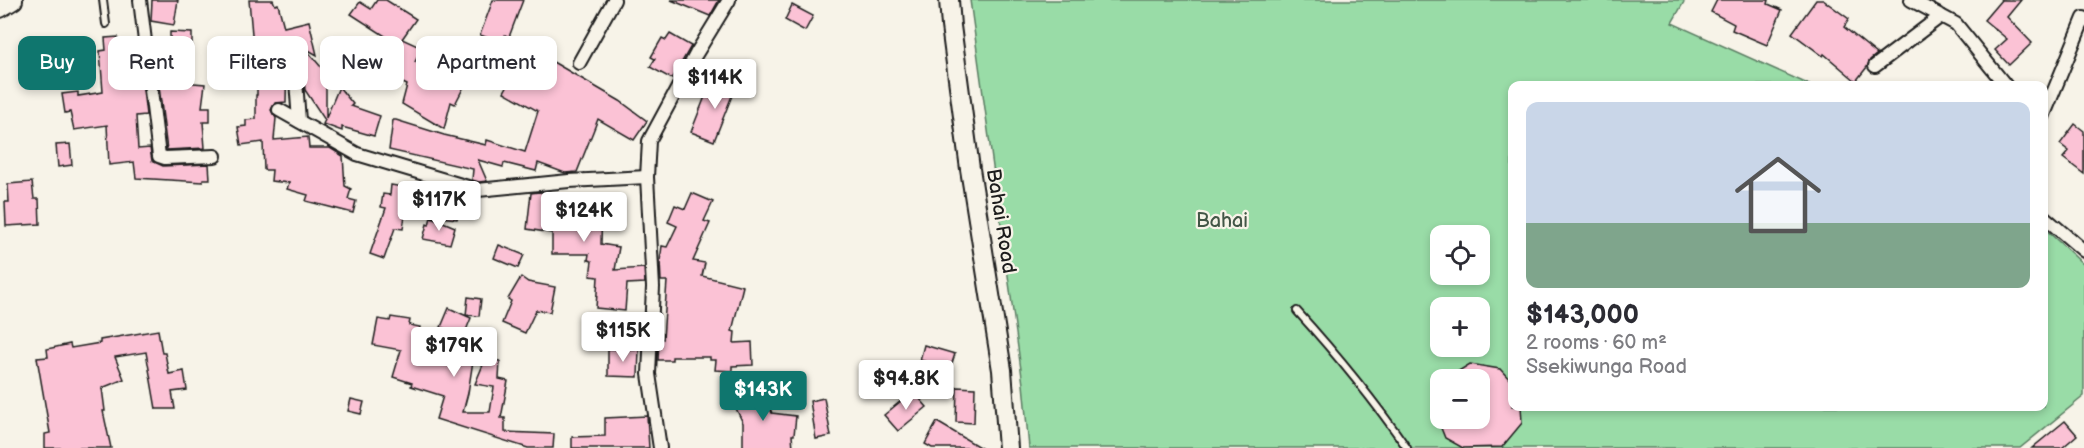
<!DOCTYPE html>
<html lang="en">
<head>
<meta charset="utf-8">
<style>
	body { margin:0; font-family:"Balsamiq Sans",sans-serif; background:#f7f7f7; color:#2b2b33; height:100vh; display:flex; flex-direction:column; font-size:22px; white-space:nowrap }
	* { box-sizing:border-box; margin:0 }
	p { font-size:20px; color:#7c7c81 }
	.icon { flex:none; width:33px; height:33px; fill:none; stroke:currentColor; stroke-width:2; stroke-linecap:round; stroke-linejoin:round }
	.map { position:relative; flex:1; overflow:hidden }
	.details { position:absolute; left:1508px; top:81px; width:540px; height:330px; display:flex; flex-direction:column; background:#fff; border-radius:12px; box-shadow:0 3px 9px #0003 }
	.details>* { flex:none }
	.hud { position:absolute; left:18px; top:36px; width:570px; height:54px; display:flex; gap:12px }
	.controls { position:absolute; left:1430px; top:225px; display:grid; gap:12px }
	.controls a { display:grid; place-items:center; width:60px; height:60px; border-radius:12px; background:#fff; box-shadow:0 3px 9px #0003; font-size:30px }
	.price { position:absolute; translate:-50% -51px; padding:0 14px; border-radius:6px; background:#fff; color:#222; font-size:20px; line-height:39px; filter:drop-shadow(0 2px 3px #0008) }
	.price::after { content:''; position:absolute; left:50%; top:36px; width:18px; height:14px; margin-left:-9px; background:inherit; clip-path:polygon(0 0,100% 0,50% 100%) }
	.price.current { background:#0f766e; color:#fff }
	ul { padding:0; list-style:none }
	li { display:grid; align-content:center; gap:12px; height:318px; padding:0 18px }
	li+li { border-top:2px solid #e1e1e2 }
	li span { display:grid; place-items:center; height:186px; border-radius:12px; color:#555 }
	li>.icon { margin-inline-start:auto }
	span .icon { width:108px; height:108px; fill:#fffc; stroke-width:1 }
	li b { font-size:26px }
	.chip { padding:0 21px; border-radius:12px; background:#fff; box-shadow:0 3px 9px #0003; font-size:21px; line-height:54px }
	.chip.current { background:#0f766e; color:#fff }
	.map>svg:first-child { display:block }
</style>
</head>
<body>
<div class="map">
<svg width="2084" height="448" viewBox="0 0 2084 448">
	<rect width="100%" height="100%" fill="#f7f3e8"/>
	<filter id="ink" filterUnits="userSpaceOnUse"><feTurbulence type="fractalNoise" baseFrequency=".0167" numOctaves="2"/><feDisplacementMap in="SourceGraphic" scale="12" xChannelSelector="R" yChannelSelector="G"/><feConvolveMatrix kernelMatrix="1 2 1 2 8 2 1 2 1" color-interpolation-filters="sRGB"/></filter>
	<g filter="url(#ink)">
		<path fill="#99dca7" stroke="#5a7c62" stroke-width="1.5" fill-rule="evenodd" d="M970,0h715l-13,23 138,62 -298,1v320h531v-179l41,38v131l-64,52h-991l-6,-64zM1440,236h39v38h-39zM1440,308h39v38h-39zM1440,380h39v38h-39z"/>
		<g fill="#fbc2d5" stroke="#1c1c1c" stroke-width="1.5">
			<polygon points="152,0 178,0 174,25 151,21"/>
			<polygon points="249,0 273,0 275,5 278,4 284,27 309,21 317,55 305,48 326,73 326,118 339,87 353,104 351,106 380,116 374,136 342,127 342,131 323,124 325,120 305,90 301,50 294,46 287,50 286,102 275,103 271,110 276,118 274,140 308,137 309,148 330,148 343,156 345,186 351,189 348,199 356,201 353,213 306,201 308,195 287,189 289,183 271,181 272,170 264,170 263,142 241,145 238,127 246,126 246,120 256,119 256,95 257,95 257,57 254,57"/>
			<polygon points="377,0 386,0 416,19 402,39 422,48 415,62 440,74 458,48 494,65 487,84 470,75 455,104 451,102 444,129 402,104 407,85 380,72 374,83 367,79 365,83 326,60 329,52 362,67 366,59 381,68 393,41 351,14 360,2 371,9"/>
			<polygon points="493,0 523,0 509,37 505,35 502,43 480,35"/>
			<polygon points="671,0 719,0 710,16"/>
			<polygon points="1717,0 1769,0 1768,4 1782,10 1767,45 1732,30 1734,24 1711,12"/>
			<polygon points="1816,0 1823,0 1849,19 1844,27 1877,54 1870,60 1867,67 1856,81 1824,54 1823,56 1792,33"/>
			<polygon points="2001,0 2021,0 2007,17 2032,43 2009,65 1995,50 2007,39 1984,20"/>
			<polygon points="792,5 813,16 805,31 785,20"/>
			<polygon points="170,32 192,33 192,45 170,44"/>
			<polygon points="670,34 691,46 672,79 650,67 655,59 651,57 662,38 666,40"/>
			<polygon points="118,37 118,41 137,40 146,115 136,116 138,149 150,148 152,161 163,166 209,164 210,179 203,179 203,182 136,178 134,162 109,165 107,125 74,130 70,112 65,113 62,94 78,92 78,96 103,92 100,51 106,50 105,38"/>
			<polygon points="529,48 620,101 647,121 634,140 598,119 577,172 565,173 538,163 536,171 504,163 503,167 478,160 487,181 479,182 472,180 473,169 389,150 393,120 396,120 444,135 486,145 487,140 525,152 538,111 504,92"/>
			<polygon points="156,62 163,62 163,73 170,73 170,81 205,84 202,107 210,107 210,122 203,122 205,148 167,150"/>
			<polygon points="727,73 739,78 714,141 691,132 706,94 716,98"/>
			<polygon points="2075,124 2084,131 2084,174 2063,158 2069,151 2060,144"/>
			<polygon points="70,144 72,165 58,167 56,145"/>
			<polygon points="32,182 34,199 39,199 40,224 6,226 5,202 9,202 8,184"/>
			<polygon points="391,185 409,188 403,229 395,228 384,259 370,254 386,208 381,207 383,194 390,195"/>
			<polygon points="445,189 464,194 457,219 432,216 438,195 443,196"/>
			<polygon points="539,192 602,201 601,244 619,247 615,270 644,268 645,283 627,284 625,311 596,308 598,277 590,276 592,261 588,260 589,254 552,254 552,233 527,229 531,193"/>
			<polygon points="692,193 713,202 704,221 710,223 693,261 705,263 702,276 743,286 732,331 735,332 734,343 752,342 753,365 732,366 732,371 715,370 716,360 710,360 710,357 672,357 672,360 658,360 659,338 663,339 667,281 661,281 660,261 662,246 667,247 677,226 668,222 675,205 685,209"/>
			<polygon points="431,217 455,227 450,244 423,239 427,224 429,225"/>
			<polygon points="499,245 524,255 518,268 494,258"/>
			<polygon points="521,277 528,282 555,287 550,312 536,310 525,333 502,323 511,301 508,299"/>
			<polygon points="468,297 481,299 479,316 466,315"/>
			<polygon points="449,308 471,318 463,338 476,341 468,393 463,412 490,412 494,387 475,384 485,360 500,361 499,379 508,381 501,418 505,418 505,432 554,434 553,448 528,448 436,419 443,396 411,386 412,383 393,377 401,350 373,345 378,319 390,321 391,317 410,320 409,325 420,327 414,357 439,365 450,331 441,327"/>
			<polygon points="158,330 162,353 165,353 169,374 184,371 187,390 172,392 175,409 156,409 146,352 115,357 124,379 102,388 105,411 103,411 111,448 45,448 45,434 50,433 37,358 48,357 47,349 70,344 71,348 100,343 100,340"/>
			<polygon points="924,345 955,354 950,369 920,360"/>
			<polygon points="608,349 639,349 638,377 608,376"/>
			<polygon points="1470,364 1500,369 1512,382 1512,406 1521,406 1522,423 1502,447 1463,448 1445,438 1437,418 1479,418 1479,380 1444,380"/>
			<polygon points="760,385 772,413 796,416 794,435 792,435 793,448 743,448 743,423 732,400 747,393 746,390"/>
			<polygon points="957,387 975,388 974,423 956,422"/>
			<polygon points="913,391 927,407 898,431 884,415"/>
			<polygon points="824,398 831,436 816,439 810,401"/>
			<polygon points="351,399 364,402 361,414 348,411"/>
			<polygon points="647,416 649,448 572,448 572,437 605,436 605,418"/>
			<polygon points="2065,421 2077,435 2062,448 2032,448"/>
			<polygon points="937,422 981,448 932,448 925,444"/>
		</g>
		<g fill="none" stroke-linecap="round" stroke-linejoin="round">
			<defs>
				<g id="lane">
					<polyline points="103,0 106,24"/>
					<path d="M1297,311c40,44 76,88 110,137"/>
				</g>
				<g id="street">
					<polyline points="140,0 159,156 165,158 215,156"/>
					<polyline points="1911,0 1956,24 2006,86"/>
					<polyline points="294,54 299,121"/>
					<polyline points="579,63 614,0"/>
					<polyline points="1875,66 1941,16"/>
					<polyline points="279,110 357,154 478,190 569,181 647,177"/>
					<polyline points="2043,117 2084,18"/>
					<polyline points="2043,216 2084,251"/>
					<polyline points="660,448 649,374 653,287 647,177 649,141 696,54 729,0"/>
				</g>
				<g id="secondary">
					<polyline points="949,0 951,26 970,169 1002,370 1008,448"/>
					<polyline points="0,8 13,0"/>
				</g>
			</defs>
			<use href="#lane" stroke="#1c1c1c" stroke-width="10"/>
			<use href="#street" stroke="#1c1c1c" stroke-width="16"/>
			<use href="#secondary" stroke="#1c1c1c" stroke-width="22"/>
			<use href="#lane" stroke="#f7f3e8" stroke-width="6"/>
			<use href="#street" stroke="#f7f3e8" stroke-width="12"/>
			<use href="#secondary" stroke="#f7f3e8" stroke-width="18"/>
		</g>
	</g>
	<g text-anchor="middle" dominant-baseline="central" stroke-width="4.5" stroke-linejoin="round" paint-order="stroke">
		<g font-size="20" fill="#1c1c1c" stroke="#f7f3e8">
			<text transform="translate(1001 221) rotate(81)">Bahai Road</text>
		</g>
		<g font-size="20" fill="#425646" stroke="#f7f3e8">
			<text x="1222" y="221">Bahai</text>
		</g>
	</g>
</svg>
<div class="controls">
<a><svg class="icon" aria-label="locate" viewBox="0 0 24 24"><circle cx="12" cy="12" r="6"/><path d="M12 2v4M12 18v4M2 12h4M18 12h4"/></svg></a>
<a>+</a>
<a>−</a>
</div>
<b class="price" style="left:715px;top:110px">$114K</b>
<b class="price" style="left:439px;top:232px">$117K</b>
<b class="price" style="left:584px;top:243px">$124K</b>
<b class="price" style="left:623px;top:363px">$115K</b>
<b class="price" style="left:454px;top:378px">$179K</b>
<b class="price" style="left:906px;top:411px">$94.8K</b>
<b class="price current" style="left:763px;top:422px">$143K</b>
<div class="hud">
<a class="chip current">Buy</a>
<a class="chip">Rent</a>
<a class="chip">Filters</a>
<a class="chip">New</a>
<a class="chip">Apartment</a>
</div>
<section class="details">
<ul>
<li><span style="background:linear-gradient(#c9d6e8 65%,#7fa58c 0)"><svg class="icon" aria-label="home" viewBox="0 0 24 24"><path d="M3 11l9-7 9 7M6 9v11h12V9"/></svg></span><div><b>$143,000</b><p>2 rooms · 60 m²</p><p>Ssekiwunga Road</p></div></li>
</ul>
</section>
</div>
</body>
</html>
